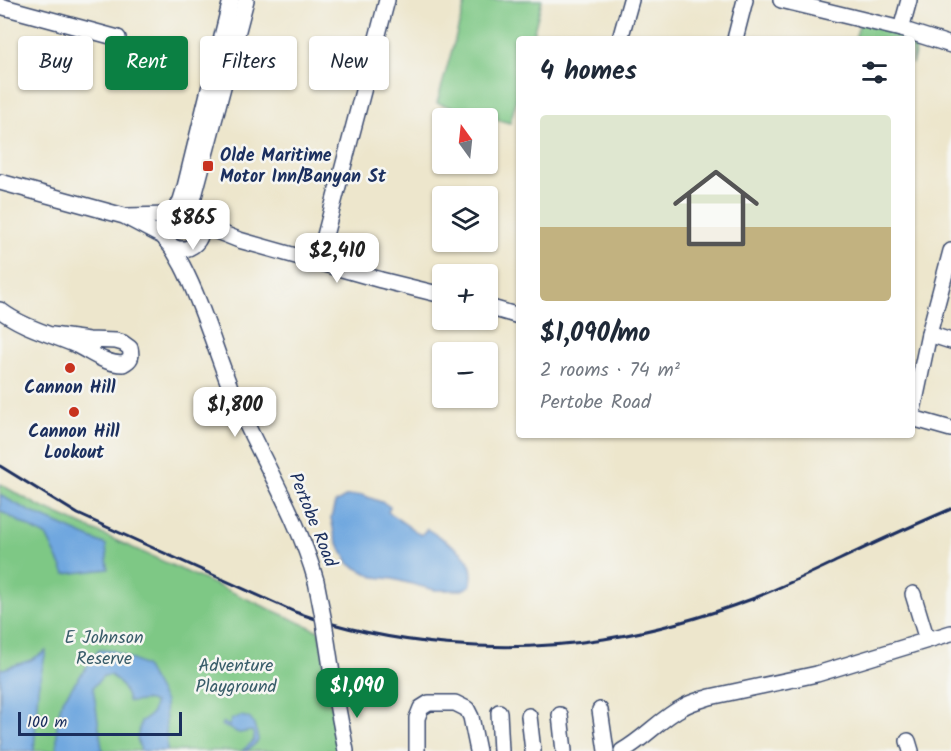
<!DOCTYPE html>
<html lang="en">
<head>
<meta charset="utf-8">
<style>
	body { margin:0; font-family:Kalam,sans-serif; background:#f6f6f7; color:#1f2937; height:100vh; display:flex; flex-direction:column; font-size:22px; white-space:nowrap }
	* { box-sizing:border-box; margin:0 }
	p { font-size:20px; color:#747a83 }
	.icon { flex:none; width:33px; height:33px; fill:none; stroke:currentColor; stroke-width:2; stroke-linecap:round; stroke-linejoin:round }
	.map { position:relative; flex:1; overflow:hidden }
	.sheet { position:absolute; left:516px; top:36px; width:399px; height:402px; display:flex; flex-direction:column; background:#fff; border-radius:6px; box-shadow:0 2px 4px #0004 }
	.sheet>* { flex:none }
	.banner { position:absolute; left:18px; top:36px; width:408px; height:54px; display:flex; gap:12px }
	.needle { width:39px; rotate:345deg }
	.buttons { position:absolute; left:432px; top:108px; display:grid; gap:12px }
	.buttons a { display:grid; place-items:center; width:66px; height:66px; border-radius:6px; background:#fff; box-shadow:0 2px 4px #0004; font-size:30px }
	.scale { position:absolute; left:18px; bottom:15px; width:164px; box-sizing:border-box; padding-left:6px; border:3px solid #1b2f5e; border-top:0; font-size:16px; line-height:21px; white-space:nowrap; color:#1b2f5e; -webkit-text-stroke:4px #f6f6f2; paint-order:stroke }
	.price { position:absolute; translate:-50% -51px; padding:0 14px; border-radius:12px; background:#fff; color:#222; font-size:20px; line-height:39px; filter:drop-shadow(0 2px 3px #0008) }
	.price::after { content:''; position:absolute; left:50%; top:36px; width:18px; height:14px; margin-left:-9px; background:inherit; clip-path:polygon(0 0,100% 0,50% 100%) }
	.price.on { background:#0b8043; color:#fff }
	ul { padding:0; list-style:none }
	li { display:grid; align-content:center; gap:12px; height:318px; padding:0 24px }
	li span { display:grid; place-items:center; height:186px; border-radius:6px; color:#555 }
	li>.icon { margin-inline-start:auto }
	span .icon { width:108px; height:108px; fill:#fffc; stroke-width:1 }
	li b { font-size:26px }
	h2 { display:flex; justify-content:space-between; align-items:center; height:72px; padding:0 24px; font-size:26px }
	.tag { padding:0 21px; border-radius:6px; background:#fff; box-shadow:0 2px 4px #0004; font-size:21px; line-height:54px }
	.tag.on { background:#0b8043; color:#fff }
	.map>svg:first-child { display:block }
</style>
</head>
<body>
<div class="map">
<svg width="951" height="751" viewBox="0 0 951 751">
	<rect width="100%" height="100%" fill="#f6f6f2"/>
	<filter id="ink" filterUnits="userSpaceOnUse"><feTurbulence type="fractalNoise" baseFrequency=".0167" numOctaves="2"/><feDisplacementMap in="SourceGraphic" scale="12" xChannelSelector="R" yChannelSelector="G"/><feConvolveMatrix kernelMatrix="1 2 1 2 8 2 1 2 1" color-interpolation-filters="sRGB"/></filter>
	<filter id="wash" filterUnits="userSpaceOnUse"><feTurbulence type="fractalNoise" baseFrequency=".008" numOctaves="4" result="noise"/><feDisplacementMap in="SourceGraphic" scale="24" xChannelSelector="R" yChannelSelector="G"/><feGaussianBlur stdDeviation="1.35" result="paint"/><feColorMatrix in="noise" values="0 0 0 0 0 0 0 0 0 0 0 0 0 0 0 0 0 1.4 0 .05"/><feComposite in="paint" operator="in"/></filter>
	<g filter="url(#wash)">
		<rect width="100%" height="100%" fill="#ede6cc"/>
		<g fill="#7ec885" stroke="#4c7c72" stroke-width="1.5">
			<polygon points="466,0 542,0 532,39 519,39 519,90 510,123 437,103"/>
			<polygon points="861,19 920,35 912,64 912,39 855,39"/>
			<polygon points="0,484 37,505 319,631 332,707 338,751 0,751"/>
		</g>
		<g fill="#70a7df" stroke="#466b9e" stroke-width="1.5">
			<polygon points="0,495 29,511 106,545 108,569 65,574 47,537 0,511"/>
			<path d="M362,495l22,8 6,4 -2,5 33,23 6,-6c21,14 53,26 43,57l-8,4h-27l-42,-11 -19,-2 -25,-13 -14,-26 -4,-20 4,-15 12,-7z"/>
			<path d="M99,650l15,1 31,15 20,36 2,49h-26l-4,-12 4,-18c10,-5 12,-7 13,-18 -13,-7 -16,2 -26,-2 -3,-11 -7,-19 -18,-26l-7,1 -10,11 9,61 2,3h-47v-30l5,-20z"/>
			<polygon points="46,651 38,688 34,751 0,751 0,668 3,669 31,660"/>
			<path d="M241,716c3,1 7,1 9,3 4,3 8,17 8,22 -4,4 -9,10 -16,10 6,-7 17,-9 10,-20l-13,2 -18,-8 2,-3 6,4 3,-7z"/>
		</g>
	</g>
	<g filter="url(#ink)">
		<g fill="none" stroke-linecap="round" stroke-linejoin="round">
			<defs>
				<g id="minor">
					<polyline points="781,0 901,29 951,45"/>
					<polyline points="0,6 118,38"/>
					<polyline points="901,29 909,0"/>
					<polyline points="620,39 631,0"/>
					<polyline points="735,39 745,0"/>
					<polyline points="0,182 124,216 164,237"/>
					<circle cx="182" cy="230" r="19"/>
					<polyline points="175,212 181,200 185,187 231,0"/>
					<polyline points="127,216 170,215"/>
					<polyline points="195,216 193,200 246,0"/>
					<polyline points="201,225 239,240 381,280 442,295"/>
					<path d="M167,242c7,7 10,15 15,23 22,42 34,89 52,132 27,62 64,119 82,184"/>
					<polyline points="318,262 387,0"/>
					<polyline points="488,307 519,316"/>
					<path d="M0,310c22,17 50,24 76,35 15,7 29,19 47,19 8,-4 9,-7 7,-16l-7,-5 -7,-2 -27,-1 -37,-5"/>
					<polyline points="929,334 951,341"/>
					<polyline points="912,415 929,334 951,251"/>
					<polyline points="912,418 951,429"/>
					<polyline points="913,594 927,640"/>
					<polyline points="335,693 346,751"/>
					<polyline points="600,710 606,751"/>
					<polyline points="499,712 501,751"/>
					<polyline points="560,715 564,751"/>
					<polyline points="529,716 533,751"/>
					<polyline points="908,741 911,751"/>
					<polyline points="417,751 417,718 421,708 429,703 455,703 467,709 471,717 478,751"/>
					<path d="M622,751c22,-12 39,-33 61,-44 8,-5 18,-7 27,-10l107,-23 134,-41"/>
				</g>
			</defs>
			<use href="#minor" stroke="#3a4a6e" stroke-width="18"/>
			<use href="#minor" stroke="#fff" stroke-width="15"/>
			<path stroke="#1b2f5e" stroke-width="3" d="M0,466l78,48 217,98c95,34 208,43 309,27 50,-8 100,-22 148,-40 30,-12 59,-26 87,-39 37,-18 75,-35 112,-51"/>
			<defs>
				<polyline id="minor-bridge" points="316,581 324,622 335,693"/>
			</defs>
			<use href="#minor-bridge" stroke="#3a4a6e" stroke-width="18" stroke-linecap="butt"/>
			<use href="#minor-bridge" stroke="#fff" stroke-width="15"/>
		</g>
	</g>
	<g fill="#c8321e" stroke="#f6f6f2" stroke-width="2">
		<rect x="202" y="160" width="12" height="12" rx="3"/>
		<circle cx="70" cy="368" r="6"/>
		<circle cx="74" cy="412" r="6"/>
	</g>
	<g text-anchor="middle" dominant-baseline="central" stroke-width="5" stroke-linejoin="round" paint-order="stroke">
		<g font-size="18" font-weight="bold" fill="#1b2f5e" stroke="#f6f6f2">
			<text x="220" y="156" text-anchor="start">Olde Maritime<tspan x="220" dy="21">Motor Inn/Banyan St</tspan></text>
			<text x="70" y="388">Cannon Hill</text>
			<text x="74" y="432">Cannon Hill<tspan x="74" dy="21">Lookout</tspan></text>
		</g>
		<g font-size="18" fill="#1b2f5e" stroke="#f6f6f2">
			<text transform="translate(312 520) rotate(68)">Pertobe Road</text>
		</g>
		<g font-size="18" fill="#395d6a" stroke="#f6f6f2">
			<text x="104" y="638">E Johnson<tspan x="104" dy="21">Reserve</tspan></text>
			<text x="236" y="666">Adventure<tspan x="236" dy="21">Playground</tspan></text>
		</g>
	</g>
</svg>
<div class="buttons">
<a><svg class="needle" viewBox="-14 -14 28 28"><path d="M0-13l5 13h-10z" fill="#e53935"/><path d="M0 13l5-13h-10z" fill="#747a83"/></svg></a>
<a><svg class="icon" aria-label="layers" viewBox="0 0 24 24"><path d="M12 4l9 5-9 5-9-5zM3 14l9 5 9-5"/></svg></a>
<a>+</a>
<a>−</a>
</div>
<div class="scale">100 m</div>
<b class="price" style="left:193px;top:251px">$865</b>
<b class="price" style="left:337px;top:284px">$2,410</b>
<b class="price" style="left:235px;top:438px">$1,800</b>
<b class="price on" style="left:357px;top:719px">$1,090</b>
<div class="banner">
<a class="tag">Buy</a>
<a class="tag on">Rent</a>
<a class="tag">Filters</a>
<a class="tag">New</a>
</div>
<section class="sheet">
<h2>4 homes<svg class="icon" aria-label="filters" viewBox="0 0 24 24"><path d="M4 7h16M4 17h16"/><circle cx="9" cy="7" r="2"/><circle cx="15" cy="17" r="2"/></svg></h2>
<ul>
<li><span style="background:linear-gradient(#dfe7d0 60%,#c2b280 0)"><svg class="icon" aria-label="home" viewBox="0 0 24 24"><path d="M3 11l9-7 9 7M6 9v11h12V9"/></svg></span><div><b>$1,090/mo</b><p>2 rooms · 74 m²</p><p>Pertobe Road</p></div></li>
</ul>
</section>
</div>
</body>
</html>
